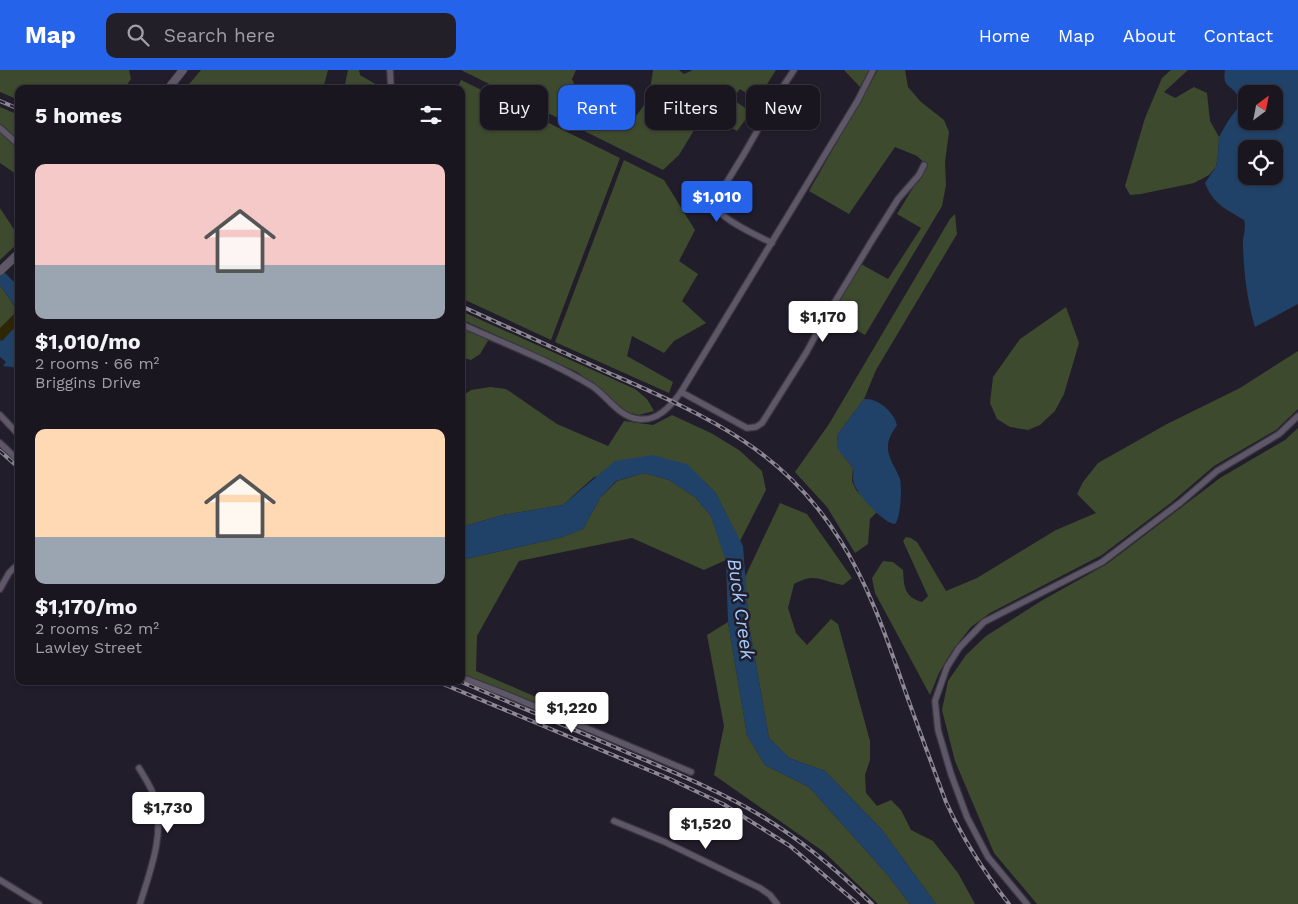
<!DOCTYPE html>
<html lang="en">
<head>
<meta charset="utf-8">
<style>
	body { margin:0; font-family:"Work Sans",sans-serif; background:#231f29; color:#f1f3f6; height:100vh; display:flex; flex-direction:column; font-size:19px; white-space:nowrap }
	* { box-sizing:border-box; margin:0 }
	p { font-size:16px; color:#9f9fa5 }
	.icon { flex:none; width:28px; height:28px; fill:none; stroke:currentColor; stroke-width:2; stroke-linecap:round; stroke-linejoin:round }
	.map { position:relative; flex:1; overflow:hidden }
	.side { position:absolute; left:15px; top:15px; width:450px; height:600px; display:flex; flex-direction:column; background:#1a1620; border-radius:10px; box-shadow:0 1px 4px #0004,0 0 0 1px #38353e }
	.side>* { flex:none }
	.hud { position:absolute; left:480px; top:15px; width:475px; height:45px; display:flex; gap:10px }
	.needle { width:32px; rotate:32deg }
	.buttons { position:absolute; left:1238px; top:15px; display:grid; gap:10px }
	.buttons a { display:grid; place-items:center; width:45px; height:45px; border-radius:10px; background:#1a1620; box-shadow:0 1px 4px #0004,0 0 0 1px #38353e; font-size:25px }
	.price { position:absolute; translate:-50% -42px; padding:0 11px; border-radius:5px; background:#fff; color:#222; font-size:16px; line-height:32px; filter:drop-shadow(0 1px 2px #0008) }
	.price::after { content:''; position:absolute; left:50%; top:30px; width:15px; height:11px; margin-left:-8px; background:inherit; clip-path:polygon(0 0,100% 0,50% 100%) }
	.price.current { background:#2563eb; color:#fff }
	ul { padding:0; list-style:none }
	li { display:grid; align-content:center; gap:10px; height:265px; padding:0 20px }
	li span { display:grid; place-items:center; height:155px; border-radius:10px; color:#555 }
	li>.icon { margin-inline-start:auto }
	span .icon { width:90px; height:90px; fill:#fffc; stroke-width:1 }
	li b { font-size:21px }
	h2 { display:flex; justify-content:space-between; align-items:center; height:60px; padding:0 20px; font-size:21px }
	.chip { padding:0 18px; border-radius:10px; background:#1a1620; box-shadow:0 1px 4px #0004,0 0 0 1px #38353e; font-size:18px; line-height:45px }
	.chip.current { background:#2563eb; color:#fff }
	header { display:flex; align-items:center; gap:30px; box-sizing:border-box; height:70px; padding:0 25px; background:#2563eb; color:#fff }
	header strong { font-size:24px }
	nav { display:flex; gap:28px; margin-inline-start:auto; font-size:18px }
	.search { width:350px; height:45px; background:#231f29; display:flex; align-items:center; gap:12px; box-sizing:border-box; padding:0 18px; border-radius:10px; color:#9f9fa5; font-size:19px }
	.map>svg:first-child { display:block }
</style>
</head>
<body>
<header>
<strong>Map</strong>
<div class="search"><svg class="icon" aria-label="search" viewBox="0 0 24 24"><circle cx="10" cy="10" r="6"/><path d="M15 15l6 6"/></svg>Search here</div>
<nav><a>Home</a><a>Map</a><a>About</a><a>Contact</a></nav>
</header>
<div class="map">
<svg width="1298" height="834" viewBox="0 0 1298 834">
	<rect width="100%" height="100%" fill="#221d2b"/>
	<g fill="#3d4a2e">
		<polygon points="0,0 129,0 131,9 124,19 19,19 19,30 0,22"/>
		<polygon points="201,0 328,0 323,19 185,19"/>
		<polygon points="348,0 359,0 360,5 384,19 344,19"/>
		<path d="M461,0h115l-4,9 11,26 18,13 28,6c19,-21 20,-26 24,-54h26l5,4 9,-4h83l-19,30 -17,-11 -8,10 19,13 -14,19 -28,-15 -10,6 -20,33 -16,15z"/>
		<polygon points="844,0 869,0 860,17"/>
		<polygon points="878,0 905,0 908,17 921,32 944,50 949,62 945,92 946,115 942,136 865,265 831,246 861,194 888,209 921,158 897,144 927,95 917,86 895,77 849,144 809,121"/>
		<polygon points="1171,0 1188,0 1164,22 1175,28 1194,17 1207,23 1210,51 1219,67 1218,85 1216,97 1209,105 1194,113 1141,124 1130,125 1125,116 1145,48 1162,8"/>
		<polygon points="461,10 620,88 551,270 461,228 461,19 457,19"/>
		<polygon points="0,37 19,45 19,71 0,55"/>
		<polygon points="0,62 19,79 19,106 0,93"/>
		<polygon points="624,90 664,110 695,160 679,191 698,204 682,231 706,253 674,271 664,283 632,266 627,286 673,312 669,323 555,272"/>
		<polygon points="0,138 19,167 19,172 0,190"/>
		<path d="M955,144l2,20 -81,136 -12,29 -26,35c-3,14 7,24 15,34l-1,13 4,9 21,22 -7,7 -2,25 -13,9 -28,-46 -32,-35 34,-48 121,-205z"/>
		<polygon points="0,215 15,237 19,248 0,269"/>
		<polygon points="1066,237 1079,273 1064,324 1055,341 1040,355 1028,360 1010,357 997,349 990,333 993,307 1020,269"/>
		<polygon points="461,241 635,319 647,329 654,341 639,345 627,342 577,302 461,249"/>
		<polygon points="461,258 489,269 480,284 471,290 461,287"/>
		<path d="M1298,281v58l-22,21 -62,36 -42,36 -70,53 -112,58 -19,14 -19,24 -13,22 -9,22 -55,-102 -3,-15 11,-17 10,1 10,8c1,16 1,27 19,32l6,-6 -25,-55 3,-4 5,1 6,4 29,49 31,-13 79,-48 40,-17 -19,-19 6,-12 15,-19 69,-39 73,-36z"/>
		<polygon points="490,317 506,319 557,354 608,376 624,351 653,355 672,345 711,363 739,380 762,401 766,420 740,471 715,422 687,395 594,407 563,435 503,445 461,457 461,327 471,320"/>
		<polygon points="1298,358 1298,834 1037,834 994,783 955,691 942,640 948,611 966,585 986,566 1041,531 1107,494 1220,408 1285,370"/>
		<polygon points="644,403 669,410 695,427 711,446 726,490 704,500 632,468 519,491 477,566 476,601 543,630 539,634 461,603 463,571 461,571 461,490 559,468 583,459 600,428 617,411"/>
		<path d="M780,433l27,11 45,64 -9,7c-23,-4 -27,-13 -49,-1l-6,24 8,25 11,12 24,-26 7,5 32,117v19l-5,15 1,18 11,13 14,-6 10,10 10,20 22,11 25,32 17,31h-39l-54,-74 -57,-59 -36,-13 -20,-20 -20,-113 -4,-48z"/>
		<polygon points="728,552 747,665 765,695 809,717 886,803 910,834 878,834 824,782 714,705 724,656 707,565"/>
	</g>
	<polygon fill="#2e2605" points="17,241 19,244 19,265 0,272 0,258"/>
	<g fill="#214268" fill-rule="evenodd">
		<path d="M1225,0h73v234l-43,23c-8,-27 -11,-53 -12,-81 -1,-10 4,-16 1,-26 -18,-11 -31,-16 -39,-37l11,-16 2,-12 1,-18 9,-16 12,-16c-1,-3 -1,-6 -2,-9 -7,-12 -16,-8 -13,-26zM1246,24h28v27h-28zM1246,79h28v27h-28z"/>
		<polygon points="0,198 19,217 19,242 0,215"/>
		<polygon points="19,249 19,298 3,296 6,292 0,287 0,270 2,271 16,256"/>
		<path d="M864,329c14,-1 30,13 33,26 -4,6 -9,13 -9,21 -1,11 8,22 12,33 2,9 1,38 -5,45 -12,-1 -37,-29 -41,-40 -2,-5 0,-11 -1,-16l-16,-20 1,-14z"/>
		<polygon points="652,385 687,394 715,422 743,476 749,555 769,668 789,688 825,701 882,760 936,834 910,834 886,803 809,717 765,695 747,665 728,552 726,491 711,446 695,427 669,410 644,403 616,411 600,428 583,459 559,468 461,490 461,457 503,445 563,435 615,391"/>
	</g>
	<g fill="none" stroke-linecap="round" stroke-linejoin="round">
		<defs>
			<g id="street">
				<polyline points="390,0 391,19"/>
				<polyline points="0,58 19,75"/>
				<path d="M772,173c-14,-7 -55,-25 -58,-40l30,-49 36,-63 14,-21"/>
				<path d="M461,254c44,20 90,37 131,62 15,10 27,31 46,33 19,3 33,-13 43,-27l177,-292 15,-30"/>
				<polyline points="681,322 747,358 756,357 762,353 806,283 824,250 871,172 898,129 919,105 924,95"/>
				<polyline points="0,345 19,365"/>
				<polyline points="0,373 19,391"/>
				<polyline points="0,519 9,503 19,493"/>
				<polyline points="461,607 510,626 691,702"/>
				<path d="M139,698c6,10 13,20 16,31 10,35 -5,72 -15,105"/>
				<polyline points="614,751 665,772 760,818 770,825 777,834"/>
				<polyline points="0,810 39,834"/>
				<polyline points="1027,834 988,787 967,747 951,704 938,660 935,631 947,597 959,578 984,552 1102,492 1181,432 1217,401 1279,364 1298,346"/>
			</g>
			<g id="secondary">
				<polyline points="168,19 183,0"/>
				<polyline points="0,201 19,183"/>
			</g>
		</defs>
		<use href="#street" stroke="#3b3742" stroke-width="8"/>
		<use href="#secondary" stroke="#3b3742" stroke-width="9"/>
		<use href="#street" stroke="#5d5768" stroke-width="5.5"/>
		<use href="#secondary" stroke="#5d5768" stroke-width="8"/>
		<defs>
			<g id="rail">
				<polyline points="0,31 19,39"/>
				<path d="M461,236c50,23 99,45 148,67 95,42 174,75 231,167 28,44 45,93 62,142 14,40 29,80 44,120 17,37 38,70 63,102"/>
				<polyline points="0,381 19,398"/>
				<polyline points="436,611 670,709 723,734 790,776 858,834"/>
				<path d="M459,611c56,24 112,47 167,71 47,20 94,39 137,65 40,24 76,55 109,87"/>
			</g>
		</defs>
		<use href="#rail" stroke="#8d8894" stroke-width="4"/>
		<use href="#rail" stroke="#221d2b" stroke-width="2" stroke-dasharray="5.5" stroke-linecap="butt"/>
	</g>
	<g text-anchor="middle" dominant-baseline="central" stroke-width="5" stroke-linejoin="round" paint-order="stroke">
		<g font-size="19" font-style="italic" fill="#a1cbfe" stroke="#221d2b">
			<text transform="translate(741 539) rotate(82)">Buck Creek</text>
		</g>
	</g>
</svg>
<div class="buttons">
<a><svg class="needle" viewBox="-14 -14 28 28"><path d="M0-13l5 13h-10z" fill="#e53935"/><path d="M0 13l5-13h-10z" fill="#9f9fa5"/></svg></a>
<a><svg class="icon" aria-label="locate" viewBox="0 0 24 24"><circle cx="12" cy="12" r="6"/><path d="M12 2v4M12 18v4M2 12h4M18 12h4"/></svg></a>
</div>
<b class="price current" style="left:717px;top:153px">$1,010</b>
<b class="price" style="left:823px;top:273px">$1,170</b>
<b class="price" style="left:572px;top:664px">$1,220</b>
<b class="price" style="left:168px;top:764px">$1,730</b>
<b class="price" style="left:706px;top:780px">$1,520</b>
<div class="hud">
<a class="chip">Buy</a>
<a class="chip current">Rent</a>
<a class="chip">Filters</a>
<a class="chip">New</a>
</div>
<section class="side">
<h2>5 homes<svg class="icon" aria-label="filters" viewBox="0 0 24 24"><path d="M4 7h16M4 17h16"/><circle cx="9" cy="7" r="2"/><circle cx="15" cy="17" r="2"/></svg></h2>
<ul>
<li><span style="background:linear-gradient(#f6c9c9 65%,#9aa5b1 0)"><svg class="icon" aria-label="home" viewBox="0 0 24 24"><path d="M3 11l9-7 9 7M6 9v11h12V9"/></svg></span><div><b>$1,010/mo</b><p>2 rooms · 66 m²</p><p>Briggins Drive</p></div></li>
<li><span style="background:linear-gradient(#ffd9b3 70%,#9aa5b1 0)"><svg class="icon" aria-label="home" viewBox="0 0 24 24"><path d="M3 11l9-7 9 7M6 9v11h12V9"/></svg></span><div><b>$1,170/mo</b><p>2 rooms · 62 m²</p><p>Lawley Street</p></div></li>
</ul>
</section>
</div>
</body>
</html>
